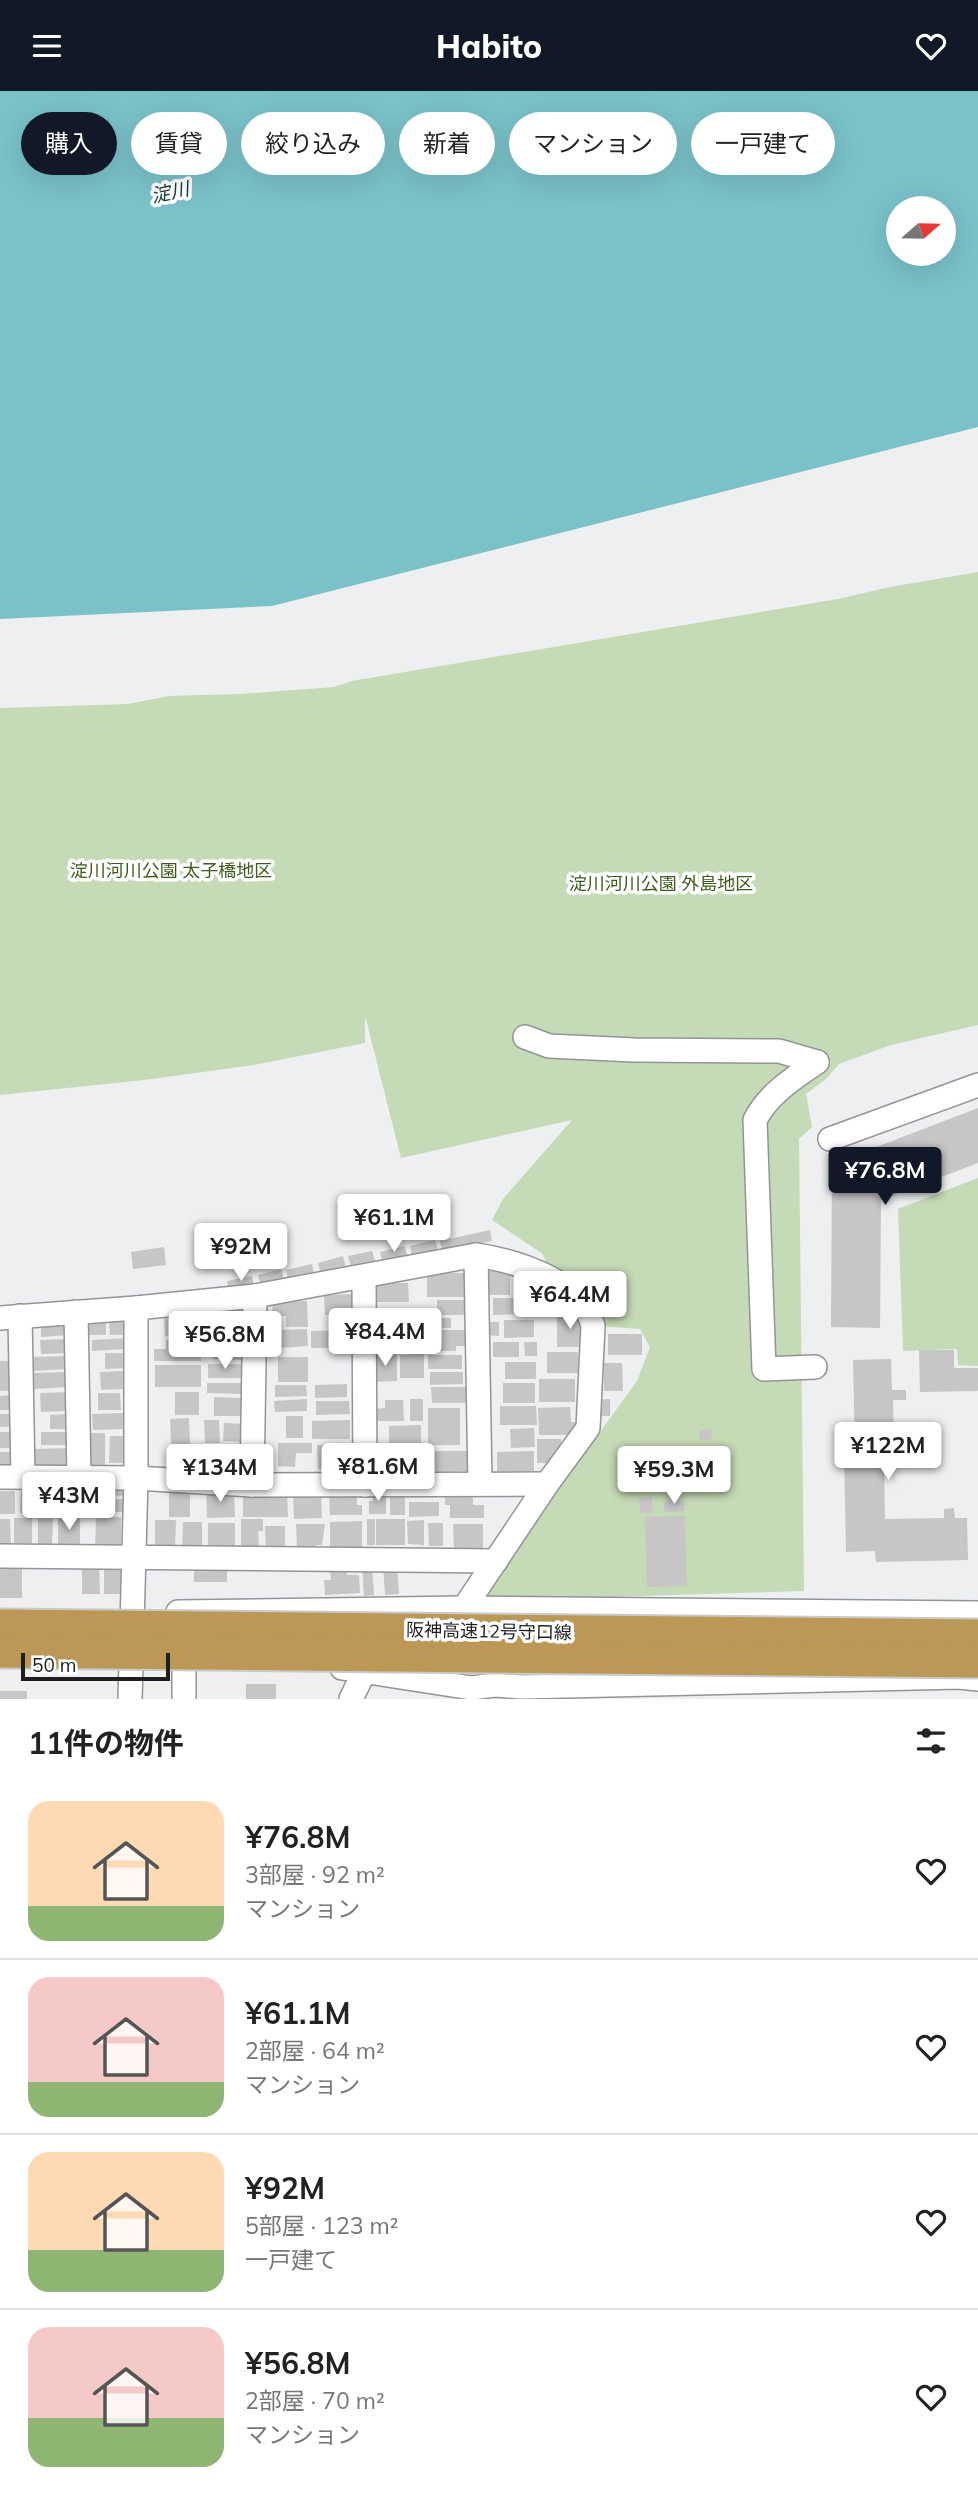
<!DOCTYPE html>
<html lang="ja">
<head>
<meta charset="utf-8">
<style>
	body { margin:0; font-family:Mulish,"Noto Sans JP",sans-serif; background:#f6f6f6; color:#222; height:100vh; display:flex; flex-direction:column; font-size:26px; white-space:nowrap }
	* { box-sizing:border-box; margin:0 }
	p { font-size:23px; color:#767676 }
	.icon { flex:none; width:38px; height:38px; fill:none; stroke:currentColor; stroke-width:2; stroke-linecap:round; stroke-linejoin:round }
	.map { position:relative; height:1608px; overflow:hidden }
	.panel { display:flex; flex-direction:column; background:#fff; flex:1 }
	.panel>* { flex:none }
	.guide { position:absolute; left:21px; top:21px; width:936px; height:63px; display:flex; gap:14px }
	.needle { width:46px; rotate:70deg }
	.controls { position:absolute; left:886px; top:105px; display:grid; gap:14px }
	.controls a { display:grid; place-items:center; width:70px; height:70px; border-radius:50%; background:#fff; box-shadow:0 7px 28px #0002; font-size:35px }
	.scale { position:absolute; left:21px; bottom:18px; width:149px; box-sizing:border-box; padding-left:7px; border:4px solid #1e1e1f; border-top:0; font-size:19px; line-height:24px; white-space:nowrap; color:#1e1e1f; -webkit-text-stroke:5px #fff; paint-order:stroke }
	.price { position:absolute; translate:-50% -60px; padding:0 16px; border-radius:7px; background:#fff; color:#222; font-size:23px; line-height:46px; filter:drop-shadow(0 2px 4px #0008) }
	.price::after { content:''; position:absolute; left:50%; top:42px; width:21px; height:16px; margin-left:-10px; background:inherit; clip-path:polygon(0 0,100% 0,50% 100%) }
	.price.active { background:#111827; color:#fff }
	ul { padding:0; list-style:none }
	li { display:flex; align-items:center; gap:21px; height:175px; padding:0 28px }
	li+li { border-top:2px solid #e0e0e0 }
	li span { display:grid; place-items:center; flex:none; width:196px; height:140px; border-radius:21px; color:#555 }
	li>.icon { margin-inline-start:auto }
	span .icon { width:84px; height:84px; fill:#fffc; stroke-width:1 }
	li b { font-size:30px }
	h2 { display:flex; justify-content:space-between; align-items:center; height:84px; padding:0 28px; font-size:30px }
	.chip { padding:0 24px; border-radius:32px; background:#fff; box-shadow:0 7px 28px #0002; font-size:24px; line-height:63px }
	.chip.active { background:#111827; color:#fff }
	header { display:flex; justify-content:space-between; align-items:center; height:91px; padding:0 28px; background:#111827; color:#fff; font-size:32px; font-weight:800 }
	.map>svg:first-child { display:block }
</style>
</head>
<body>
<header><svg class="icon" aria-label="menu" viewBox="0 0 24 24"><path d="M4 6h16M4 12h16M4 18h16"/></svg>Habito<svg class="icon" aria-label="heart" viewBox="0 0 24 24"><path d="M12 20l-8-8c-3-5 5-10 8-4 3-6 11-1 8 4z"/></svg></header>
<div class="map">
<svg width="978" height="1608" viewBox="0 0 978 1608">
	<rect width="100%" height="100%" fill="#edeff1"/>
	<g fill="#c5dab6">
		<polygon points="978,481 978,934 891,954 839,973 826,988 806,1003 812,1036 799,1048 804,1500 478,1510 637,1290 650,1256 640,1238 598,1235 550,1182 543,1163 492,1129 503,1108 572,1029 401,1067 365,924 365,952 254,974 144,989 0,1004 0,617 128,613 169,605 241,603 334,596 352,590 838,508 890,496"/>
		<polygon points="978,1087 978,1275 958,1274 957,1258 903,1260 898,1118"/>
	</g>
	<path fill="#7ac1c8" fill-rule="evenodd" d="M0,0h978v336l-706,179 -272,13zM898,117h45v46h-45z"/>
	<g fill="#c8c5c7">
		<polygon points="978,1017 978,1072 881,1109 880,1237 831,1236 832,1073"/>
		<polygon points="490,1139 492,1150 442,1160 440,1150"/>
		<polygon points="435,1149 438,1159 412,1165 410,1155"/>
		<polygon points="405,1155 407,1165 382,1170 380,1161"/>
		<polygon points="164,1156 166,1174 133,1178 131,1161"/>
		<polygon points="372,1160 375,1170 351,1176 348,1165"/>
		<polygon points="343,1165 346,1177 321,1184 318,1172"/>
		<rect x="487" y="1172" width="23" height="32"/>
		<polygon points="312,1173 314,1183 288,1189 286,1179"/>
		<polygon points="281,1178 284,1189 261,1195 258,1184"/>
		<rect x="427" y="1182" width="46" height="24"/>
		<polygon points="252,1185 254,1195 229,1199 227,1190"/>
		<polygon points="374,1192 408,1192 409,1211 374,1211"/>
		<polygon points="354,1203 355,1222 325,1224 324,1204"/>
		<rect x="538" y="1206" width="17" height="19"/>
		<polygon points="493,1207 521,1207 521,1223 493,1224"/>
		<rect x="437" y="1209" width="34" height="15"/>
		<polygon points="307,1210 308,1236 286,1236 286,1225 273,1225 272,1211"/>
		<polygon points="372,1219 386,1219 387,1231 372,1232"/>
		<rect x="392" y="1221" width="18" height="11"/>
		<polygon points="201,1222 201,1244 165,1245 164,1224"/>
		<polygon points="242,1223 243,1243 224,1243 224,1224"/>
		<polygon points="206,1224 219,1224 221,1244 207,1245"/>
		<polygon points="557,1224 583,1224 584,1256 557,1256"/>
		<polygon points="109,1226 119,1226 125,1230 126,1244 110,1244"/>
		<rect x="428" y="1227" width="23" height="10"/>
		<rect x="329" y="1228" width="26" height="9"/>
		<polygon points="504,1229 534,1229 534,1246 504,1247"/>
		<polygon points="106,1231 106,1244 87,1244 86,1232"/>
		<polygon points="485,1231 499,1231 499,1245 485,1244"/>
		<polygon points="68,1233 69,1244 41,1246 41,1235"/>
		<polygon points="307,1238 308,1255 278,1257 278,1239"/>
		<polygon points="351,1239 351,1257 311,1257 311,1240"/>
		<polygon points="427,1239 470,1239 470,1255 456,1255 456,1260 427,1260"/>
		<rect x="390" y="1242" width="26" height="16"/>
		<rect x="608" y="1243" width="34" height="21"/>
		<polygon points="127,1247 127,1258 92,1260 92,1249"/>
		<polygon points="69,1248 70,1262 41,1263 40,1249"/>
		<polygon points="213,1248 243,1248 243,1269 213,1268"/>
		<polygon points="166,1249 201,1249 201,1270 154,1270 154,1258 166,1258"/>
		<rect x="493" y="1251" width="26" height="15"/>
		<polygon points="524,1251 537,1251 537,1265 525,1265"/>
		<polygon points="919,1259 954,1259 954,1277 978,1277 978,1300 920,1301"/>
		<rect x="547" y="1261" width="31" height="21"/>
		<polygon points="105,1262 127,1262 127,1277 105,1278"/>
		<polygon points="397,1263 397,1290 373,1291 372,1264"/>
		<polygon points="424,1263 424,1287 400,1287 400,1264"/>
		<rect x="428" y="1264" width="34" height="14"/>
		<polygon points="69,1265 69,1278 31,1280 31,1266"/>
		<rect x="278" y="1266" width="30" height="25"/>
		<polygon points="891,1268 892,1299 906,1299 906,1309 893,1309 894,1363 900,1363 901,1377 884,1377 885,1428 944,1427 944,1418 954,1417 955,1427 967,1427 968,1469 876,1471 875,1460 846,1461 844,1359 855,1359 853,1269"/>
		<rect x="0" y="1270" width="9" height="30"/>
		<rect x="505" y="1271" width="31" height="17"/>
		<polygon points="604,1272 622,1272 623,1300 604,1300"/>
		<rect x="208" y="1273" width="34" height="14"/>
		<rect x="155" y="1274" width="46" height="22"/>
		<polygon points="124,1280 124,1298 101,1299 100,1281"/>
		<polygon points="67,1281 68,1296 34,1298 33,1282"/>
		<polygon points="430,1281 463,1281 463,1293 430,1294"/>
		<rect x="539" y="1288" width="36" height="23"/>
		<polygon points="207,1292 242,1292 242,1303 207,1302"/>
		<rect x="503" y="1292" width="32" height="20"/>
		<polygon points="347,1293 347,1306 315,1307 315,1294"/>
		<polygon points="275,1294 306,1294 307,1305 275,1306"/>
		<polygon points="431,1296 467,1296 468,1312 432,1312"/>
		<polygon points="66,1301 67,1320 41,1321 40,1302"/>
		<rect x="175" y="1301" width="24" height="23"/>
		<polygon points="98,1302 120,1302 121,1319 98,1319"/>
		<polygon points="11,1304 11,1319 0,1319 0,1305"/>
		<polygon points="214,1306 243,1307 243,1325 214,1325"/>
		<polygon points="307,1308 307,1320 275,1321 274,1310"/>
		<rect x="410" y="1308" width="13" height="22"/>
		<polygon points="610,1308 610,1325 597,1325 597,1309"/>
		<polygon points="385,1309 403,1309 404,1330 374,1330 374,1318 385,1317"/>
		<polygon points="316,1310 349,1310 350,1323 316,1324"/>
		<polygon points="500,1315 536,1315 537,1334 500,1334"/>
		<polygon points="570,1316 571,1331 576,1331 576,1344 539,1344 538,1317"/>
		<rect x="428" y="1317" width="32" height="37"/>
		<polygon points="124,1322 124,1338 93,1339 92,1323"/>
		<polygon points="0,1323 14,1323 15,1336 0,1336"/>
		<polygon points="69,1323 70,1338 50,1338 50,1324"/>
		<rect x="286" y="1325" width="17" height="22"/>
		<polygon points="189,1327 190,1353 171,1353 170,1328"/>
		<polygon points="204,1329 219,1329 220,1352 205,1352"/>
		<polygon points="350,1329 350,1348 312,1348 312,1330"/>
		<polygon points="224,1332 244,1333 243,1351 223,1350"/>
		<polygon points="421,1334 421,1355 389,1356 389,1335"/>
		<polygon points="534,1337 535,1356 511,1357 510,1338"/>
		<polygon points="711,1338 712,1348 700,1349 699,1339"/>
		<rect x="0" y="1341" width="11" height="16"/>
		<rect x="41" y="1341" width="29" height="13"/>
		<rect x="90" y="1342" width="15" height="32"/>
		<polygon points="110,1345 126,1345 125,1372 109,1372"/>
		<polygon points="537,1348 561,1348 562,1364 551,1364 552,1372 537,1372"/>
		<polygon points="278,1352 312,1352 312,1362 296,1362 295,1376 278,1375"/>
		<polygon points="317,1354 351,1354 352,1378 318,1378"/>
		<polygon points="241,1355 241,1375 218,1376 218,1356"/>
		<polygon points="70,1357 70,1376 35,1376 35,1358"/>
		<polygon points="167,1357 202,1358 201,1378 167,1377"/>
		<polygon points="423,1360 467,1360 467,1380 423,1381"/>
		<polygon points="534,1360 534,1380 497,1380 497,1361"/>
		<polygon points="0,1361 10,1361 11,1374 0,1375"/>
		<polygon points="376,1362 415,1362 415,1372 404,1372 404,1380 376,1381"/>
		<polygon points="104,1392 125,1393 124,1405 104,1404"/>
		<polygon points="99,1394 100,1422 87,1422 86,1395"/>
		<rect x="42" y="1395" width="15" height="27"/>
		<polygon points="63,1395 83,1395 82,1423 62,1422"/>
		<polygon points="234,1398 235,1426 207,1427 206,1399"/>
		<polygon points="287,1398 288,1426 243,1426 243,1399"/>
		<polygon points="373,1398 386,1399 386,1423 369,1423 369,1410 373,1410"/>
		<rect x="390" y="1399" width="15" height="25"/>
		<rect x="0" y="1400" width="15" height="23"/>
		<polygon points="21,1401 37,1402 38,1422 20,1422"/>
		<polygon points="293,1401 321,1401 322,1427 294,1428"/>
		<rect x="169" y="1402" width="21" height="24"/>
		<polygon points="329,1403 357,1403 357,1414 362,1414 362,1424 330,1424"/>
		<polygon points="445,1405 473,1405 473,1414 484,1414 484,1427 450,1427 450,1414 445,1414"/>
		<polygon points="652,1406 653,1422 640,1422 639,1407"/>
		<polygon points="123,1408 123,1421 105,1421 105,1409"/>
		<polygon points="664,1410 684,1410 684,1420 664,1421"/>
		<polygon points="409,1411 439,1411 439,1425 409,1426"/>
		<polygon points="685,1425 687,1495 647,1496 645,1426"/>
		<polygon points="38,1426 53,1426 52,1455 38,1455"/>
		<polygon points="96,1426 121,1426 121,1459 95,1459"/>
		<rect x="14" y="1427" width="18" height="25"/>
		<rect x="58" y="1427" width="22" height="28"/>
		<polygon points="0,1428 10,1428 11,1456 0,1456"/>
		<polygon points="241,1428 263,1428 263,1440 258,1440 259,1455 241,1455"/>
		<rect x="367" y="1428" width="8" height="26"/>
		<rect x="376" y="1428" width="29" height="26"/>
		<polygon points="155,1429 176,1429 175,1455 155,1455"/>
		<polygon points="424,1429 424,1454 408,1453 407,1430"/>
		<polygon points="362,1430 362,1457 330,1457 330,1431"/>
		<polygon points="183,1431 202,1431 202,1458 182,1458"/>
		<rect x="208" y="1432" width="27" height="25"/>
		<polygon points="428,1432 443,1432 443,1455 429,1455"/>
		<polygon points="296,1433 325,1433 322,1454 316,1454 316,1457 297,1458"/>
		<polygon points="453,1433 483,1433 483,1460 454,1460"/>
		<polygon points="265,1435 285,1435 285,1455 266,1455"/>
		<rect x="0" y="1470" width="22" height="37"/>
		<polygon points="99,1470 100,1503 82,1503 82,1471"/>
		<rect x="104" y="1472" width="19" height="31"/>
		<polygon points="227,1473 227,1491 194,1491 194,1474"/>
		<polygon points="397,1473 399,1503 385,1504 383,1474"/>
		<polygon points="362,1475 372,1475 374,1504 364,1505"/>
		<polygon points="330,1476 346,1476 347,1484 359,1484 360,1502 325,1504 324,1489 331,1489"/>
		<rect x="246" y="1593" width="30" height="15"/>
		<rect x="0" y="1600" width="27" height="8"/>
	</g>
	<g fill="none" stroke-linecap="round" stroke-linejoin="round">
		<defs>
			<g id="minor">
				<polyline points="525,946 549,955 634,959 779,960 817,971"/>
				<polyline points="830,1048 978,994"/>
				<polyline points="476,1164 480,1393"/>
				<polyline points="364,1186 365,1394"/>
				<polyline points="76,1221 79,1387"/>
				<polyline points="20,1225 23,1386"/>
				<path d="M0,1227l136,-10 119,-12 221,-41c41,6 106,26 117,71l-5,102 -41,56 -83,124"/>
				<path d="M815,1276l-51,2 -9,-249c14,-27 38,-41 62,-58"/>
				<polyline points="0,1386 136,1387 252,1394 547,1393"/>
				<polyline points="252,1394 255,1205"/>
				<polyline points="0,1465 496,1470"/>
				<polyline points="178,1521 464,1517 978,1522"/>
				<polyline points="184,1571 184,1608"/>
				<polyline points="342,1577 472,1597 495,1594 522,1596 959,1586 978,1588"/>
				<polyline points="130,1608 136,1387 136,1217"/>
				<polyline points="351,1608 365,1579"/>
			</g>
		</defs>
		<use href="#minor" stroke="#929497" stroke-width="26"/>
		<use href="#minor" stroke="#fff" stroke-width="23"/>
		<defs>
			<g id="highway-bridge">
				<polyline points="0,1535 978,1545"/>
				<polyline points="0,1560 978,1570"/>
			</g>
		</defs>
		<use href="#highway-bridge" stroke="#c9c9c9" stroke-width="37" stroke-linecap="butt"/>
		<use href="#highway-bridge" stroke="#bc9856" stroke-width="33"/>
	</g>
	<g text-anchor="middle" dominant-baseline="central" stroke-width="7" stroke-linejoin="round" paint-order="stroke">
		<g font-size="18" fill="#3c5c1a" stroke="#fff">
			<text x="171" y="779">淀川河川公園 太子橋地区</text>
			<text x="661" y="792">淀川河川公園 外島地区</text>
		</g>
		<g font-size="18" fill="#1e1e1f" stroke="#fff">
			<text transform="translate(489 1540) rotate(1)">阪神高速12号守口線</text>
		</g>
		<g font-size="19" font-style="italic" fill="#15393c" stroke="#fff">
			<text transform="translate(170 101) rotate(-12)">淀川</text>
		</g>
	</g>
</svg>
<div class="controls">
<a><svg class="needle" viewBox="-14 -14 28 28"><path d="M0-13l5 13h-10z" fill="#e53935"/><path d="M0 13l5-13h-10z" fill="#767676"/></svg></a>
</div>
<div class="scale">50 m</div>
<b class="price active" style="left:885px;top:1116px">¥76.8M</b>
<b class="price" style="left:394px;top:1163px">¥61.1M</b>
<b class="price" style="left:241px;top:1192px">¥92M</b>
<b class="price" style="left:570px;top:1240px">¥64.4M</b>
<b class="price" style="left:385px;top:1277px">¥84.4M</b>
<b class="price" style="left:225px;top:1280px">¥56.8M</b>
<b class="price" style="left:888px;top:1391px">¥122M</b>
<b class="price" style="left:378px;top:1412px">¥81.6M</b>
<b class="price" style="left:220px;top:1413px">¥134M</b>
<b class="price" style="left:674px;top:1415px">¥59.3M</b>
<b class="price" style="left:69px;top:1441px">¥43M</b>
<div class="guide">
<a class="chip active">購入</a>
<a class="chip">賃貸</a>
<a class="chip">絞り込み</a>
<a class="chip">新着</a>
<a class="chip">マンション</a>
<a class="chip">一戸建て</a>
</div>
</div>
<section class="panel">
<h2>11件の物件<svg class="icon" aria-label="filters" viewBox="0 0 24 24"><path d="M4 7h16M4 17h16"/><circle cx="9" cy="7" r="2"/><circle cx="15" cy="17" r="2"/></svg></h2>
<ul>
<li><span style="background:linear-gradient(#ffd9b3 75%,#8fb573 0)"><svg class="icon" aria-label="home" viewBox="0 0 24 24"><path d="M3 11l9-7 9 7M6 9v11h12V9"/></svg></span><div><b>¥76.8M</b><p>3部屋 · 92 m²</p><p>マンション</p></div><svg class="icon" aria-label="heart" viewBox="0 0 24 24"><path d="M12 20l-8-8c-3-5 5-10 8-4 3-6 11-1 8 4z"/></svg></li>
<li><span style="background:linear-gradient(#f6c9c9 75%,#8fb573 0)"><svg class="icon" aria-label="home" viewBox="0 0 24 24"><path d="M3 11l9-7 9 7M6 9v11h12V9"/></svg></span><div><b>¥61.1M</b><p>2部屋 · 64 m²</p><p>マンション</p></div><svg class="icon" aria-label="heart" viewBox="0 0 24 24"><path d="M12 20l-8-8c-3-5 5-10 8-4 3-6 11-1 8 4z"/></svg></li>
<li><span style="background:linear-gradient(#ffd9b3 70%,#8fb573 0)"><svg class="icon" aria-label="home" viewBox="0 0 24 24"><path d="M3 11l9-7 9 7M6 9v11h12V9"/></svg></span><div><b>¥92M</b><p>5部屋 · 123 m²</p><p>一戸建て</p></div><svg class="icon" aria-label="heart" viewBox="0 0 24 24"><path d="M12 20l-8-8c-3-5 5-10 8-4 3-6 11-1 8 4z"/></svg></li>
<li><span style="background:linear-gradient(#f6c9c9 65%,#8fb573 0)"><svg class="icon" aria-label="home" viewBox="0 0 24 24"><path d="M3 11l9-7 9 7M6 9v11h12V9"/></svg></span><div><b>¥56.8M</b><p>2部屋 · 70 m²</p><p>マンション</p></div><svg class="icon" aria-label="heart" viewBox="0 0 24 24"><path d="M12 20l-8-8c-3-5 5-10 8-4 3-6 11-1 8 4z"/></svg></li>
</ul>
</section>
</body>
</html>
